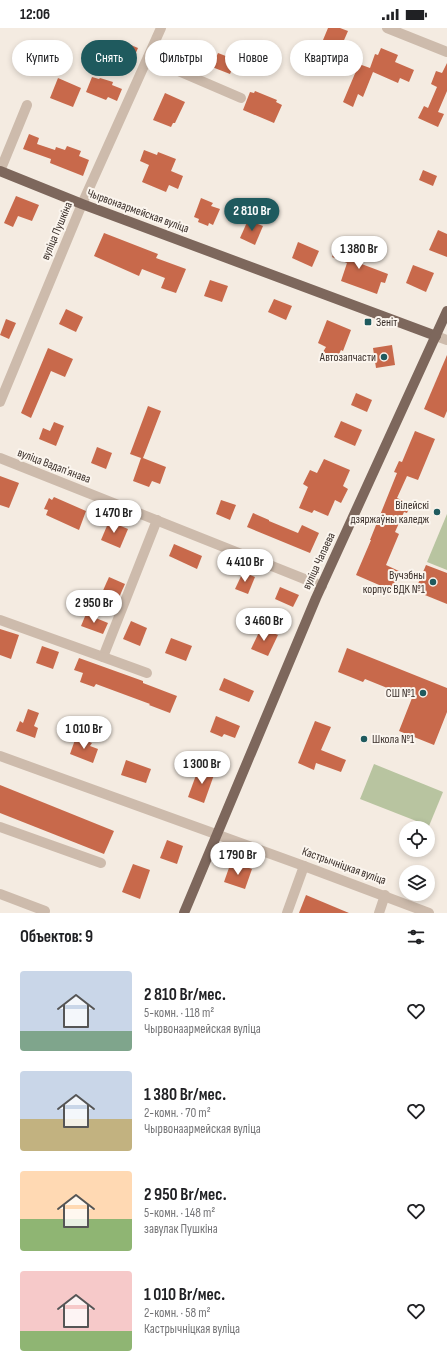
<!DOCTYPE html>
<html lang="ru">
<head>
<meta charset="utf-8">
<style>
	body { margin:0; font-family:"Sofia Sans Condensed",sans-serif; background:#f6f6f6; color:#202124; height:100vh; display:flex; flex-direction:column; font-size:15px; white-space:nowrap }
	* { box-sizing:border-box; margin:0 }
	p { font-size:13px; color:#757577 }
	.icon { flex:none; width:22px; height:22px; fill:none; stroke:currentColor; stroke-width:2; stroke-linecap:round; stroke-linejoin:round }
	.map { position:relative; height:885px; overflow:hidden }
	.sheet { display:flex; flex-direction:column; background:#fff; flex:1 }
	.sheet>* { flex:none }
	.banner { position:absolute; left:12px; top:12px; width:423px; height:36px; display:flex; gap:8px }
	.tools { position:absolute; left:399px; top:793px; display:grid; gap:8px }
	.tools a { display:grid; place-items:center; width:36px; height:36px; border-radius:50%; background:#fff; box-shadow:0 2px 6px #0003; font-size:20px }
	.price { position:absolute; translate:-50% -34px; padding:0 9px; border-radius:14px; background:#fff; color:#222; font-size:13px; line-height:26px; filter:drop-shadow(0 1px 2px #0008) }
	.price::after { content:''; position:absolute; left:50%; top:24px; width:12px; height:9px; margin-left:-6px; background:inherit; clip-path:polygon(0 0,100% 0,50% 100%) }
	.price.current { background:#1f5a5e; color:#fff }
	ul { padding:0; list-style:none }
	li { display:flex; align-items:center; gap:12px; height:100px; padding:0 20px }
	li span { display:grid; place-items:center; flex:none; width:112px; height:80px; border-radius:4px; color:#555 }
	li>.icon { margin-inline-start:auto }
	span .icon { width:48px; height:48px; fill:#fffc; stroke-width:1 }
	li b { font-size:17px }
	h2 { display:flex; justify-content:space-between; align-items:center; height:48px; padding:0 20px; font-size:17px }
	.pill { padding:0 14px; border-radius:18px; background:#fff; box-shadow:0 2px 6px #0003; font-size:14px; line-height:36px }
	.pill.current { background:#1f5a5e; color:#fff }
	.status { display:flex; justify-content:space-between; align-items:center; height:28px; padding:0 20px; background:#fff; direction:ltr }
	.status svg { height:11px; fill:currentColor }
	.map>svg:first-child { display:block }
</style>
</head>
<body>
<div class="status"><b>12:06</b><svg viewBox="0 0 49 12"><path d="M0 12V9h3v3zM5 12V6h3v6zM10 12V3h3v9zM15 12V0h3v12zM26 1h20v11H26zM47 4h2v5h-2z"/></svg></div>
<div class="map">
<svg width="447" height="885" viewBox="0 0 447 885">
	<rect width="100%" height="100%" fill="#f4ebe1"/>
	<g fill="#b8c4a0">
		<polygon points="447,486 447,542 427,534"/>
		<polygon points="374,736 443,764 429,798 360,771"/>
	</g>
	<g fill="#c8694b">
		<polygon points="328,0 340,0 348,3 341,19 338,18 336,23 325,19 328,14 323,12"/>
		<polygon points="119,12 138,20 131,36 113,28"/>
		<polygon points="381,20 398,27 395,34 414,42 409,54 400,50 398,55 373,44 363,69 358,66 353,79 343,74 359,36 370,40 375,26 378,27"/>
		<polygon points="218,25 236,32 230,46 212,39"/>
		<polygon points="447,35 447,63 438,84 444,86 438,99 418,90 424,78 428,80 437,59 431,56 436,43 442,45"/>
		<polygon points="92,49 99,51 100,50 113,54 112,57 122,61 117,73 108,69 106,72 86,64"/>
		<polygon points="58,50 81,60 73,79 50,70"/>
		<polygon points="255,63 277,72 276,74 282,77 274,95 243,82 250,64 254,65"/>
		<polygon points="165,65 185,74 175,95 173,95 171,99 153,92"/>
		<polygon points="29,106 39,110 37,116 55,122 56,119 65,122 67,118 81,123 79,128 89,132 83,148 50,135 51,131 23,121"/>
		<polygon points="144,122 157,127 158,124 176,131 171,143 183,148 178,161 169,157 166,164 142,154 149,137 140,133"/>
		<polygon points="423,142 437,148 433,158 419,152"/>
		<polygon points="16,168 39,177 32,193 18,188 13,199 4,195"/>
		<polygon points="201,170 213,175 211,178 220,181 213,197 209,195 208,198 198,194 199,191 194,189"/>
		<polygon points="248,192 263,198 255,217 240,210"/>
		<polygon points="438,202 447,206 447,229 429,222"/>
		<polygon points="104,205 158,226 156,230 186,241 176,265 161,260 165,250 142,241 139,248 94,228"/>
		<polygon points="339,213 352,219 351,222 362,227 359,235 388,246 385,255 381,254 377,266 341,253 347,235 332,229"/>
		<polygon points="298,214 319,223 312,239 292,230"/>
		<polygon points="413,237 434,245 426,264 406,255"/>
		<polygon points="210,252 228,258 222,274 204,268"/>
		<polygon points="274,271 292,278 286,292 268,284"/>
		<polygon points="66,281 83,289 76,304 59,296"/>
		<polygon points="6,291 16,295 9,311 0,307"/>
		<polygon points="327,292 351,302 343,323 341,322 337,330 323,324 326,319 318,315"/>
		<polygon points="392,317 395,337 376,340 373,320"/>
		<polygon points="48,320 73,331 65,349 51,343 31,390 21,385"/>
		<polygon points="447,327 447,383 444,390 424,381"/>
		<polygon points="356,365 372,372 367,384 351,377"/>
		<polygon points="148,378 161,383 143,430 166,439 160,456 152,453 149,459 133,453 141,430 130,426"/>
		<polygon points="341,393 362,402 355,418 334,409"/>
		<polygon points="54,394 64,398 56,418 39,411 43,400 50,403"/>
		<polygon points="415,403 435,411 418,452 407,448 397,470 411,476 407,485 404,484 395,504 399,506 386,537 401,544 393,563 356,547 371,512 370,512 397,445 394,444 399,433 402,434"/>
		<polygon points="97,419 112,425 106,441 91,435"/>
		<polygon points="324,431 350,442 343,458 348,461 341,475 335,472 328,488 314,482 312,485 299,480 308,459 303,456 310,442 317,445"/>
		<polygon points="0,448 19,455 9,480 0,477"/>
		<polygon points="54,469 86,483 79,502 46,487 48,482 44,481 49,470 52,472"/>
		<polygon points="221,472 236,477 230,492 216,486"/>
		<polygon points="253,485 269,492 269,493 298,505 302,497 319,505 310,525 247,499"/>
		<polygon points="109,493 128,501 120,520 101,512"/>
		<polygon points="174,516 202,528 197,541 169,528"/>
		<polygon points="426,537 447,545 447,576 415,563"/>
		<polygon points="243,544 255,549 248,566 235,561"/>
		<polygon points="109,549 125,556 117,574 101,567"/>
		<polygon points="280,559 299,567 293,579 275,571"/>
		<polygon points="86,586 108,595 103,606 81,598"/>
		<polygon points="131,593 147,600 140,618 123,611"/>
		<polygon points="261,600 278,607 268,628 251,621"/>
		<polygon points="0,601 19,607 11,631 0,627"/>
		<polygon points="171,610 192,618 186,633 165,625"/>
		<polygon points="42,618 59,624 53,641 36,635"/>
		<polygon points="347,620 447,660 447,684 434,717 399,703 412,670 365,651 363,654 338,644"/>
		<polygon points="79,630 143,653 143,655 177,668 170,685 149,677 150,676 96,656 94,659 80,654 83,645 74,642"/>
		<polygon points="224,650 254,663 249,674 219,662"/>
		<polygon points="28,681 39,685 34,698 38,700 35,710 16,703 20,693 23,695"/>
		<polygon points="216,688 240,698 235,710 224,706 222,709 210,704"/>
		<polygon points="315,693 331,699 321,722 346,732 341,744 316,735 314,742 298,735"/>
		<polygon points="76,709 92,715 90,718 98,721 93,735 70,726"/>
		<polygon points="126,732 151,741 146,755 121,747"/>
		<polygon points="199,739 215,744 204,775 188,769"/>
		<polygon points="0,757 114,803 104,826 0,785"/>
		<polygon points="167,812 183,818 177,836 160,830"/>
		<polygon points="231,834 252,841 245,861 224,854"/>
		<polygon points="133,836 150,842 140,871 122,864"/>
		<polygon points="306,867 349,885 299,885"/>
	</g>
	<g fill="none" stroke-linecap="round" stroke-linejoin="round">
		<g stroke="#cdbbac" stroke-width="10">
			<polyline points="387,0 447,24"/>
			<polyline points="148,30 241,70"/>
			<polyline points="0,143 27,77"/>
			<polyline points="436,308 447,312"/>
			<polyline points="0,374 82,176 161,0"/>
			<polyline points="0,430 322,558"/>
			<polyline points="0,592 103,629 157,492"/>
			<polyline points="103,629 147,645"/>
			<polyline points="0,728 304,838 429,885"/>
			<polyline points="0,799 101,835"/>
			<polyline points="0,866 45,883 44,885"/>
			<polyline points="287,885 304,838"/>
			<polyline points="379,885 385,867"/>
		</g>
		<g stroke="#7d675c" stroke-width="10">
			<polyline points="0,143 82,176 436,308"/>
			<polyline points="184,885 316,570 447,283"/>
		</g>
	</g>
	<g fill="#1f5a5e" stroke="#fbf5ee" stroke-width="1.5">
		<rect x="364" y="290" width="8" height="8" rx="2"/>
		<circle cx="384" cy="329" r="4"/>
		<circle cx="437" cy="484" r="4"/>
		<circle cx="433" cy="554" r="4"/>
		<circle cx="423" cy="665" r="4"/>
		<circle cx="364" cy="711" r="4"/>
	</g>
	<g text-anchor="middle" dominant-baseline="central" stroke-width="4" stroke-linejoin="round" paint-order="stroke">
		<g font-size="12" fill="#3b302b" stroke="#fbf5ee">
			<text transform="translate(138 183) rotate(20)">Чырвонаармейская вуліца</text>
			<text transform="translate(57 203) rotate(-67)">вуліца Пушкіна</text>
			<text transform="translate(54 438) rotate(21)">вуліца Вадапʼянава</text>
			<text transform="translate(319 533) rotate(-65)">вуліца Чапаева</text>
			<text transform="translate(344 838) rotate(20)">Кастрычніцкая вуліца</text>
		</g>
		<g font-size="12" fill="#3b302b" stroke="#fbf5ee" text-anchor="end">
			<text x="376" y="294" text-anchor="start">Зеніт</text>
			<text x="376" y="329">Автозапчасти</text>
			<text x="429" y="477">Вілейскі<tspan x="429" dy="14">дзяржаўны каледж</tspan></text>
			<text x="425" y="547">Вучэбны<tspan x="425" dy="14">корпус ВДК №1</tspan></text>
			<text x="415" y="665">СШ №1</text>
			<text x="372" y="711" text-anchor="start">Школа №1</text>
		</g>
	</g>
</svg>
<div class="tools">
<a><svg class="icon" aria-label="locate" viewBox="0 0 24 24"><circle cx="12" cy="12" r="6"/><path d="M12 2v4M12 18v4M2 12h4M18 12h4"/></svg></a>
<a><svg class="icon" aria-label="layers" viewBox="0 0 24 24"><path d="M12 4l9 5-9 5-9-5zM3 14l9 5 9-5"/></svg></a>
</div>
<b class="price current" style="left:252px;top:204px">2 810 Br</b>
<b class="price" style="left:359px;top:242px">1 380 Br</b>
<b class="price" style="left:114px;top:506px">1 470 Br</b>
<b class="price" style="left:245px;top:555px">4 410 Br</b>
<b class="price" style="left:94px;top:596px">2 950 Br</b>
<b class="price" style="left:264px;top:614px">3 460 Br</b>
<b class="price" style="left:84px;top:722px">1 010 Br</b>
<b class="price" style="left:202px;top:757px">1 300 Br</b>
<b class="price" style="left:238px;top:848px">1 790 Br</b>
<div class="banner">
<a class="pill">Купить</a>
<a class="pill current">Снять</a>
<a class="pill">Фильтры</a>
<a class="pill">Новое</a>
<a class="pill">Квартира</a>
</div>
</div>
<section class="sheet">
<h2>Объектов: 9<svg class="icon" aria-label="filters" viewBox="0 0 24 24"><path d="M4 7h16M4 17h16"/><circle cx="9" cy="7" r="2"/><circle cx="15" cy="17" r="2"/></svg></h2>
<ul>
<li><span style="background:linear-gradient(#c9d6e8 75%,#7fa58c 0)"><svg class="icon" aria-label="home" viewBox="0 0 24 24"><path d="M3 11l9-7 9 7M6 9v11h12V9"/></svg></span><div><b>2 810 Br/мес.</b><p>5-комн. · 118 m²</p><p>Чырвонаармейская вуліца</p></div><svg class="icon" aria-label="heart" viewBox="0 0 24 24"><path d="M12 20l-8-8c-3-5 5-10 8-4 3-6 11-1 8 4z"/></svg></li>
<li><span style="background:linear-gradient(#c9d6e8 60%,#c2b280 0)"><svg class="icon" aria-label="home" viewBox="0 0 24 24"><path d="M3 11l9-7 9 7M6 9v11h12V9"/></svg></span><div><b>1 380 Br/мес.</b><p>2-комн. · 70 m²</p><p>Чырвонаармейская вуліца</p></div><svg class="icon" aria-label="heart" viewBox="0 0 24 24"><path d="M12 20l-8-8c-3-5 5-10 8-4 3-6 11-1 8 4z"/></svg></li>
<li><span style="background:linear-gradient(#ffd9b3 60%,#8fb573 0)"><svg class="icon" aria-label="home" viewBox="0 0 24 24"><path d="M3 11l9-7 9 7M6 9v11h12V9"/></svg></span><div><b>2 950 Br/мес.</b><p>5-комн. · 148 m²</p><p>завулак Пушкіна</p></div><svg class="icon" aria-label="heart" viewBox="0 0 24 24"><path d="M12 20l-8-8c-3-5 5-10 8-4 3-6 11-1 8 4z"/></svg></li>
<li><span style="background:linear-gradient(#f6c9c9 75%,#8fb573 0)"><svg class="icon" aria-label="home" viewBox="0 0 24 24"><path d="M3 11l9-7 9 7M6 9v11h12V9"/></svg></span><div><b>1 010 Br/мес.</b><p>2-комн. · 58 m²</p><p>Кастрычніцкая вуліца</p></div><svg class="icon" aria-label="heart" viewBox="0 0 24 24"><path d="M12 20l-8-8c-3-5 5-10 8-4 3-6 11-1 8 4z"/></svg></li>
</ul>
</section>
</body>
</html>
